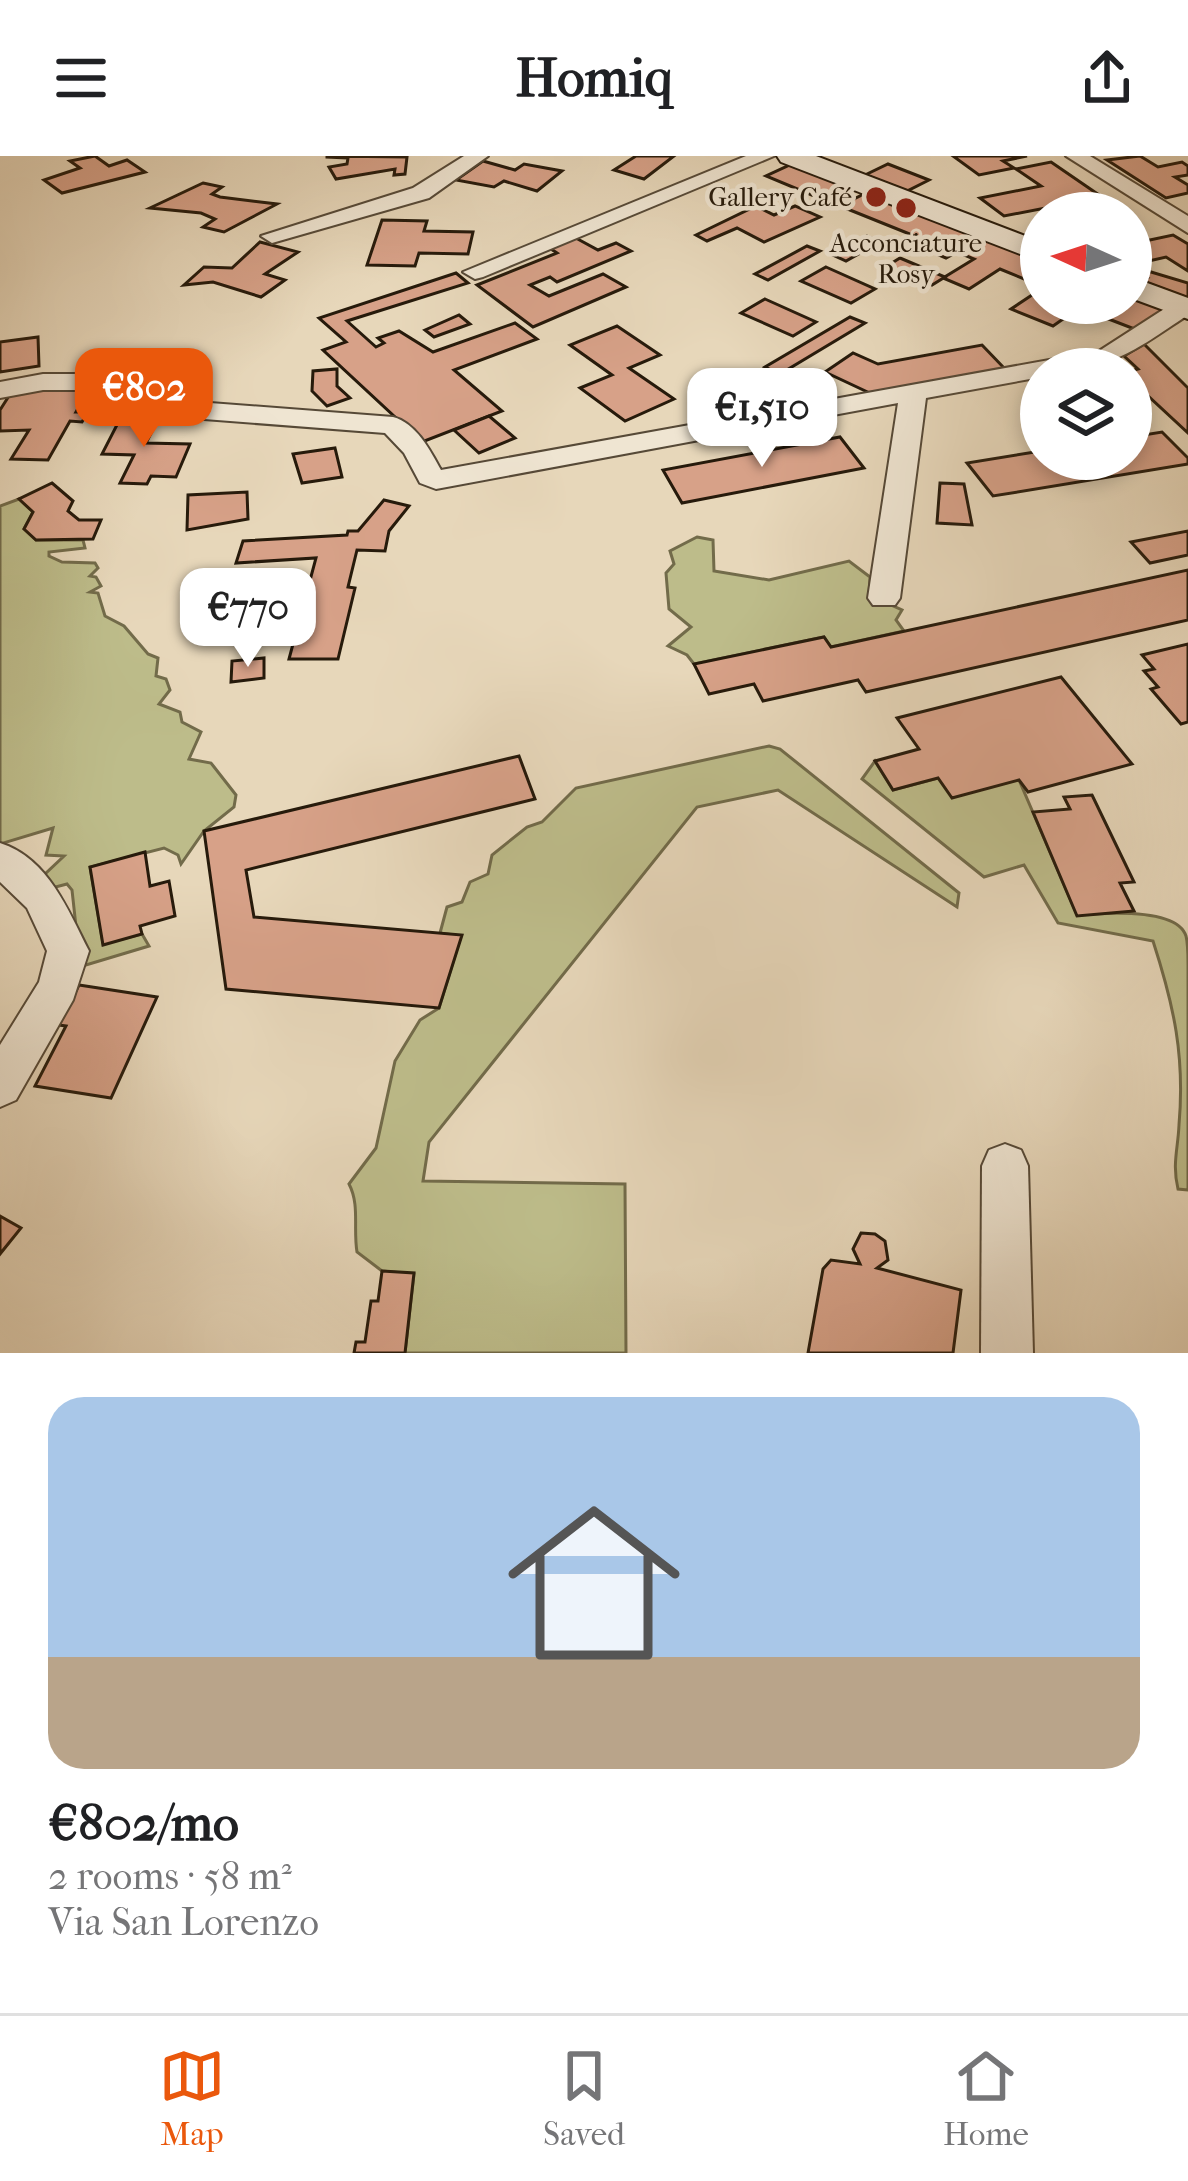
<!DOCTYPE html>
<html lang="en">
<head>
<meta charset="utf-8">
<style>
	body { margin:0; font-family:"IM FELL French Canon",serif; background:#f6f6f6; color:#202124; height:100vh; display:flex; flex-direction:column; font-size:45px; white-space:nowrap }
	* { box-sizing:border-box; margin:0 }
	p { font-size:39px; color:#757577 }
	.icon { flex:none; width:66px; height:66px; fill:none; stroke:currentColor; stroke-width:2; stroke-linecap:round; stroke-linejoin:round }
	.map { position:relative; height:1197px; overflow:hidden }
	.panel { display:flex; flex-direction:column; background:#fff; flex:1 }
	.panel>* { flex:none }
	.needle { width:78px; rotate:273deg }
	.fabs { position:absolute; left:1020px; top:36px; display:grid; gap:24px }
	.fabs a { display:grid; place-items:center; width:132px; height:132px; border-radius:50%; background:#fff; box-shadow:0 6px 18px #0003; font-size:60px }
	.price { position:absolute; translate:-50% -102px; padding:0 27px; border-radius:24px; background:#fff; color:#222; font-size:39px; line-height:78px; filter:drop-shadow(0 3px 6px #0008) }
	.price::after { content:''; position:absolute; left:50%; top:72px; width:36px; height:27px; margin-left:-18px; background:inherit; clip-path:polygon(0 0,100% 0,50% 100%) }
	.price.on { background:#ea580c; color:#fff }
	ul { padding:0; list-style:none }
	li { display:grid; align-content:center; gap:24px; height:636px; padding:0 48px }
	li span { display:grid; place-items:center; height:372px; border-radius:36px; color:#555 }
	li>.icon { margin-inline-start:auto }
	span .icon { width:216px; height:216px; fill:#fffc; stroke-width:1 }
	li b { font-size:51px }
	header { display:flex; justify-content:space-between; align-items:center; height:156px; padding:0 48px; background:#fff; font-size:54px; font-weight:800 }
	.tabs { display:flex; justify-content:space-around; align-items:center; height:168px; border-top:3px solid #e0e0e0; background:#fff; font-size:33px; color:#757577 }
	.tabs a { display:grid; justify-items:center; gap:6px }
	.tabs .on { color:#ea580c }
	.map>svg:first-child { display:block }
</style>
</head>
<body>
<header><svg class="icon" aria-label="menu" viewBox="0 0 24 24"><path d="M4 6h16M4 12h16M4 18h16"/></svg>Homiq<svg class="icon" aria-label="share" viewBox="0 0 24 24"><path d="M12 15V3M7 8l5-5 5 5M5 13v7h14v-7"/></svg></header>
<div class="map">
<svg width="1188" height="1197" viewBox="0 0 1188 1197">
	<rect width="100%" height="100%" fill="#e7d7ba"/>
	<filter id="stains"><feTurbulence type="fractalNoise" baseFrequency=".00167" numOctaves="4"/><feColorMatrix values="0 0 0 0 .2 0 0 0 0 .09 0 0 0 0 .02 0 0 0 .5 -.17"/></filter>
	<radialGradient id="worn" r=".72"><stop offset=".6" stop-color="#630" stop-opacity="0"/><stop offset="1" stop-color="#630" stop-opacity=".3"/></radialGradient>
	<g fill="#bdbc8a" stroke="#726b4a" stroke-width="3">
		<polygon points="19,343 33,356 24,373 36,384 83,384 85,392 49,396 49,400 62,406 95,407 98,412 90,420 96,421 101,430 90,436 98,437 105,460 124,470 148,498 158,502 156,520 166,523 170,534 159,548 180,556 182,566 201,576 189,603 211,607 236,639 234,651 204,675 181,708 178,699 164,692 90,711 103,788 142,778 149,790 86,809 79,798 72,734 67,728 48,733 44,719 64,700 46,699 53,672 0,688 0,350"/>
		<polygon points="697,381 713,384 714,415 769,424 849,405 870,421 869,439 902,454 896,464 904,475 831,491 824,481 694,508 687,499 668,490 691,471 669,453 666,417 674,408 670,395"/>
		<path d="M769,590l11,3 179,144 -2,14 -179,-117 -81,17 -268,335 -6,39 202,3 1,169h-221l9,-79 -32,-3 -25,-19c-4,-24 3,-47 -8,-68l27,-36 19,-87 25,-41 19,-12 22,-72 -21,-3 7,-26 15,-5 8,-20 18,-8 4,-19 35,-28 15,-5 34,-34z"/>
		<path d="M875,605l18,29 45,-12 81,2 58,135c24,-2 100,-8 109,21 2,8 2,21 2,29v225l-10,-1c-6,-25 0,-40 1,-64 6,-69 -5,-119 -26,-184l-95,-18 -34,-58 -40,12 -122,-98z"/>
	</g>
	<g fill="#d7a188" stroke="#261a0b" stroke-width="3">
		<polygon points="95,0 109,10 127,4 145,16 62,37 44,24 80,12 70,5"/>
		<polygon points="636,0 674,0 644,23 614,14"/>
		<polygon points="953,0 1027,0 1003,5 1014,12 979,19"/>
		<polygon points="1140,0 1158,11 1182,6 1188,10 1188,19 1175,21 1188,29 1188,37 1166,42 1107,4"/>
		<polygon points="327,1 327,0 407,1 405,18 394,19 395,13 336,23 329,11 347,8 348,2"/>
		<polygon points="483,5 515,14 524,8 562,15 537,35 504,25 494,31 456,24"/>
		<polygon points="1051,6 1102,41 1004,60 980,42 1041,30 1016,13"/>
		<polygon points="792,8 845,29 819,42 766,20"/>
		<polygon points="888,8 929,24 907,35 865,19"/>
		<polygon points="203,27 222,31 212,38 220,41 277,48 224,76 203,71 215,63 201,57 150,52"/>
		<polygon points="866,37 1041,105 1041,130 1000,113 969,133 943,122 974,103 957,96 946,102 927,94 937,89 840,50"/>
		<polygon points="756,50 774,59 795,50 820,61 764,86 737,72 707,85 696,79"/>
		<polygon points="382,64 427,65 424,75 473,76 468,98 419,97 415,110 367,109"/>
		<polygon points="1173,79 1188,88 1188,115 1166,101 1131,109 1131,88"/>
		<polygon points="867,80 880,86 846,105 833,99"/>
		<polygon points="574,81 598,94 616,87 631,95 557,126 550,121 530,129 549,140 603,118 626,131 533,171 477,129 557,97 548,91"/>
		<polygon points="260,86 298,96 265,118 285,124 261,141 213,126 184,129 204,111 232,112"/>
		<polygon points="807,90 820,95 768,124 755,118"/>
		<polygon points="900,102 945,121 932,129 887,110"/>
		<polygon points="1131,110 1188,127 1188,142 1142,125 1147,122 1131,116"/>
		<polygon points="826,111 875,133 851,147 801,125"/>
		<polygon points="456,117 468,127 347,165 376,191 384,187 378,182 399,175 433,196 515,167 537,183 454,214 502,255 422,286 323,194 346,186 319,162"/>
		<polygon points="1041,133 1041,147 1086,147 1053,170 1011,153"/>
		<polygon points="1131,140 1166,153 1137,174 1106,162 1114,156 1091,147 1131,147"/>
		<polygon points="765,143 816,166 793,180 741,157"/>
		<polygon points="459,159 470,168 434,181 425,174"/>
		<polygon points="850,161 865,167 780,218 765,211"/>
		<polygon points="617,170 660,199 629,212 674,243 625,265 580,232 612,219 570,189"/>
		<polygon points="38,181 39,210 0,216 0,186"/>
		<polygon points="1144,188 1188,232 1188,277 1131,224 1131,215 1138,213 1124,200"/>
		<polygon points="982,189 1006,214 874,239 825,216 853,197 878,208"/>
		<polygon points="133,196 178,198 164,224 118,223"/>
		<polygon points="337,213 337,230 350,242 327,250 312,235 313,215"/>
		<polygon points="16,229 90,231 76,256 88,256 82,266 70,265 48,304 11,303 29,274 0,275 0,254"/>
		<polygon points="110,245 154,245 150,254 106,255"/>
		<polygon points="122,259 160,260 146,287 190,288 176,321 151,320 147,328 120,327 134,299 102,298"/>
		<polygon points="489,260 515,282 479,297 454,274"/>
		<polygon points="1162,276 1188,302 1188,308 993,340 967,307 1041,295 1041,303 1131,303 1131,281"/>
		<polygon points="840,281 864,312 682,347 663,314"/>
		<polygon points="335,292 342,321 302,327 293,298"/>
		<polygon points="52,327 73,345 68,355 79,364 101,364 93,383 36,384 24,373 33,356 19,343"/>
		<polygon points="940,327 964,328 972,369 937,367"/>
		<polygon points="247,336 248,363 187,374 188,339"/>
		<polygon points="384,344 409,350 389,375 385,395 357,394 348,431 355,432 338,503 289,503 316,402 236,407 243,385 347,379 348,375 358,375"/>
		<polygon points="1188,375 1188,399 1150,407 1131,386"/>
		<polygon points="1188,414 1188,464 866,536 858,524 763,545 754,528 709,538 694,508 824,481 831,491"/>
		<polygon points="1188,488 1188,566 1181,568 1151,533 1158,531 1144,515 1154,513 1142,499"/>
		<polygon points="264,502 264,522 231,526 232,505"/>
		<polygon points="1061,521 1132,608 1028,636 1019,624 952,642 938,622 893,634 875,605 919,593 897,562"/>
		<polygon points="519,600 535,643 246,714 254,761 462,779 439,852 226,833 204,675"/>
		<polygon points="1092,639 1134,726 1120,727 1134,755 1077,760 1033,656 1070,653 1064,641"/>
		<polygon points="145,696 150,730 169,725 175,760 140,770 142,778 103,789 90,711"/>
		<polygon points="79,829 157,841 111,942 35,930 66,870 59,869"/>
		<polygon points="0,1060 21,1072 0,1098"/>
		<polygon points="861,1077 875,1078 885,1085 888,1104 877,1112 961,1134 953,1197 808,1197 823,1113 831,1104 860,1108 853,1093"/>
		<polygon points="382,1115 414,1117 405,1197 354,1197 356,1186 365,1186 371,1145 378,1145"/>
	</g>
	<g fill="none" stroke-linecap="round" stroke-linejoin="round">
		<defs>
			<g id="minor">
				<polygon points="464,0 488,0 429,42 272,87 261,80 413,32"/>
				<polygon points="746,0 774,0 483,121 475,123 463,116"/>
				<polygon points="1066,0 1090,0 1188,60 1188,77"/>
				<path d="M1188,145v14c-59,39 -74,54 -147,54v8l-115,21 -26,200 -5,7h-22l-5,-7 30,-195 -462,86 -16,-6 -16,-30 -19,-20 -207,-16 -47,-20 -39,-7h-49l-43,8v-16l43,-8h49l57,11 35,16 209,16c23,6 37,33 48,53l658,-119 76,-49z"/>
				<path d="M0,687c48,15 68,67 89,108l-16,49 -57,100 -16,7v-62l39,-63 8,-31 -20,-43 -27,-26z"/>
				<polygon points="1005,988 1021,994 1028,1010 1033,1197 981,1197 982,1010 989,994"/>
			</g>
			<g id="secondary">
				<polygon points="777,0 816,0 1041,86 1041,106 781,6"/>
				<polygon points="1131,121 1188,142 1188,163 1131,142"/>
			</g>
		</defs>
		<use href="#minor" stroke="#564937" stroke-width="4"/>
		<use href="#secondary" stroke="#261a0b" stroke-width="4"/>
		<use href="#minor" fill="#efe5d2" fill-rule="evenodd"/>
		<use href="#secondary" fill="#efe5d2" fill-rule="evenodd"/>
	</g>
	<g fill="#8f2418" stroke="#efe5d2" stroke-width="4.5">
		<circle cx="876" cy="41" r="12"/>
		<circle cx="906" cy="52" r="12"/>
	</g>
	<g text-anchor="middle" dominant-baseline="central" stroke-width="9" stroke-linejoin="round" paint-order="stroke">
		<g font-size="27" fill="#261a0b" stroke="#efe5d2" text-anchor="end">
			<text x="852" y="41">Gallery Café</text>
			<text x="906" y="87" text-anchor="middle">Acconciature<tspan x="906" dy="31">Rosy</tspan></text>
		</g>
	</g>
	<rect width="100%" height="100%" filter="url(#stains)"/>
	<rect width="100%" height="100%" fill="url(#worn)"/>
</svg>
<div class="fabs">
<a><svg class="needle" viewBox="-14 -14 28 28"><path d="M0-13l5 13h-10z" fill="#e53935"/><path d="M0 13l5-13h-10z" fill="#757577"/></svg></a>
<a><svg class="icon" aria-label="layers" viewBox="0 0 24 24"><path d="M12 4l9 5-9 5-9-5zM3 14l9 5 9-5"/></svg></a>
</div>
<b class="price on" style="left:144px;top:294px">€802</b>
<b class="price" style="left:762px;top:314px">€1,510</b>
<b class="price" style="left:248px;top:514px">€770</b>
</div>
<section class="panel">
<ul>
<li><span style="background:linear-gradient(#a9c7e8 70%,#b9a48a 0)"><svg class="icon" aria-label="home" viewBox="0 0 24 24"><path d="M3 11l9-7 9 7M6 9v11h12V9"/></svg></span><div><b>€802/mo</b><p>2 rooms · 58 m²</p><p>Via San Lorenzo</p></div></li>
</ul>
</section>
<nav class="tabs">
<a class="on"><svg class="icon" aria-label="map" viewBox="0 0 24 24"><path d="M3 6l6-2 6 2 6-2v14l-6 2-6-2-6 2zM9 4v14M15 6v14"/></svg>Map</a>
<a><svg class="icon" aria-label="saved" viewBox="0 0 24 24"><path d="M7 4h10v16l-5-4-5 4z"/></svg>Saved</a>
<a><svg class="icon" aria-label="home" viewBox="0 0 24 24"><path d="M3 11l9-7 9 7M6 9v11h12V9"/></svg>Home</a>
</nav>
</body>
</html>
